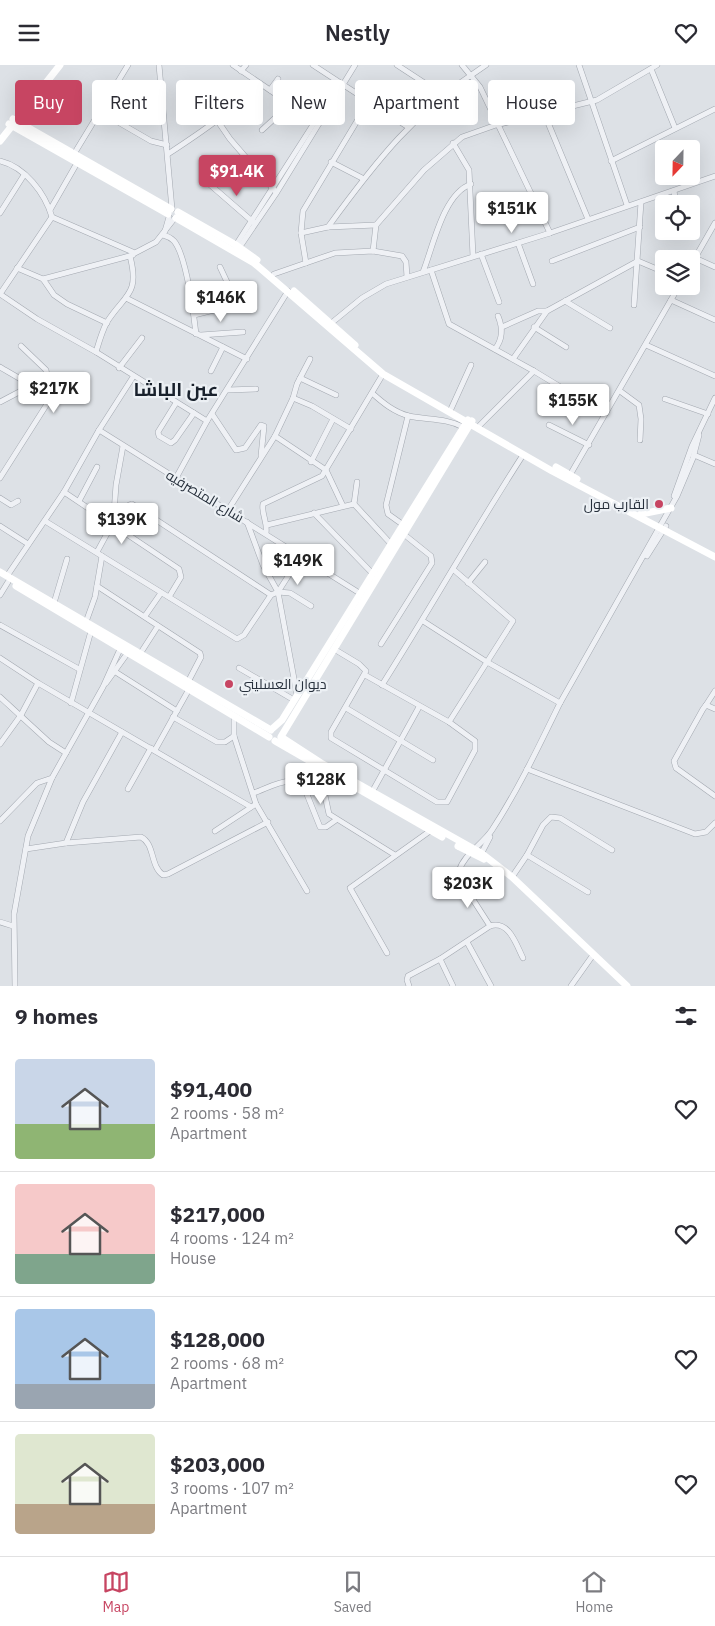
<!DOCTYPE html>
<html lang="en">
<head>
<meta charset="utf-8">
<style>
	body { margin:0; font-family:"IBM Plex Sans",Cairo,sans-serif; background:#f7f7f7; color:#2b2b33; height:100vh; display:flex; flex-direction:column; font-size:19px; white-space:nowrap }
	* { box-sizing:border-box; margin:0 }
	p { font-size:16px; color:#7c7c81 }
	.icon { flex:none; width:28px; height:28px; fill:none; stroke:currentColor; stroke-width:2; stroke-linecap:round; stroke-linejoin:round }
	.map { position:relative; height:921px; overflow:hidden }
	.panel { display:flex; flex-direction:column; background:#fff; flex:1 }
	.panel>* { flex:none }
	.guide { position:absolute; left:15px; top:15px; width:685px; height:45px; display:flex; gap:10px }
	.needle { width:32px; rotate:202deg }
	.tools { position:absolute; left:655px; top:75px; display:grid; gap:10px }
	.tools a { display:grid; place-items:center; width:45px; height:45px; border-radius:5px; background:#fff; box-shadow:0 5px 20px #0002; font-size:25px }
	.price { position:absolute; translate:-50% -42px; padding:0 11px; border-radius:5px; background:#fff; color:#222; font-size:16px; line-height:32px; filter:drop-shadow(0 1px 2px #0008) }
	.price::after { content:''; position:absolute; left:50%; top:30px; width:15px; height:11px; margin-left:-8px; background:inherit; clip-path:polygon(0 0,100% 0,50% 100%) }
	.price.on { background:#c74562; color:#fff }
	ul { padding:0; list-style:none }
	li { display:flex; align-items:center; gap:15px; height:125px; padding:0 15px }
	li+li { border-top:1px solid #e1e1e2 }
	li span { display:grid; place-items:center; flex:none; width:140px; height:100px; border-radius:5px; color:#555 }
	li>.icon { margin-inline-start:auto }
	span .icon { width:60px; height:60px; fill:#fffc; stroke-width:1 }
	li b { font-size:21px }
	h2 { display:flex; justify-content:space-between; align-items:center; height:60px; padding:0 15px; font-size:21px }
	.chip { padding:0 18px; border-radius:5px; background:#fff; box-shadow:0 5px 20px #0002; font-size:18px; line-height:45px }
	.chip.on { background:#c74562; color:#fff }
	header { display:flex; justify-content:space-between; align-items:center; height:65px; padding:0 15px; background:#fff; font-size:22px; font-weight:600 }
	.dock { display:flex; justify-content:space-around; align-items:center; height:70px; border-top:1px solid #e1e1e2; background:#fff; font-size:14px; color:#7c7c81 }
	.dock a { display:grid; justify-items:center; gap:2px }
	.dock .on { color:#c74562 }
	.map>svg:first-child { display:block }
</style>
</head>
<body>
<header><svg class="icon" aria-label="menu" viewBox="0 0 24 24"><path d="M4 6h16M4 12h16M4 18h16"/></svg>Nestly<svg class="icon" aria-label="heart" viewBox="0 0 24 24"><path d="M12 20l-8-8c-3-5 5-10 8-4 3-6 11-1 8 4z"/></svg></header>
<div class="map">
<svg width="715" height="921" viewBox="0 0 715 921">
	<rect width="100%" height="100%" fill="#dde1e6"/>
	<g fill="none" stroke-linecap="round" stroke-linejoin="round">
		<defs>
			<g id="street">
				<polyline points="159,0 172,144"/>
				<polyline points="233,0 317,57"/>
				<polyline points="313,0 408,62"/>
				<polyline points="397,0 443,30"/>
				<polyline points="462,0 480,22 550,168"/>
				<polyline points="579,0 627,140"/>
				<polyline points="651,4 675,63"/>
				<polyline points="241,6 246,0"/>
				<polyline points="270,25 278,14"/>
				<polyline points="99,46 151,76 167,80"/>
				<polyline points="544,48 588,154"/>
				<polyline points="217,55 230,74 275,126"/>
				<polyline points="262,65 275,53 287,38"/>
				<polyline points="453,78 469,105 473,191"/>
				<polyline points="74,89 128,0"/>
				<path d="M168,89c32,-21 64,-42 89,-71"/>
				<path d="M0,96c25,6 45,32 52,56"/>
				<polyline points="611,96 715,44"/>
				<polyline points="331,97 362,113"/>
				<polyline points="207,117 253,157"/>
				<polyline points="674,126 676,139"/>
				<polyline points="499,141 531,129"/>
				<polyline points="50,145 77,98"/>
				<polyline points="0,148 24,110"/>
				<polyline points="52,152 135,188 156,177 174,154"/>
				<path d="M328,162c48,-66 88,-117 158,-162"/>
				<polyline points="165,166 169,152"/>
				<polyline points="301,168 328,162 376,160"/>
				<path d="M163,170c4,1 8,3 11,6 12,14 20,73 22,93"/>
				<polyline points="518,178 533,219"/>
				<polyline points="234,183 332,30"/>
				<polyline points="239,183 277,127 355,0"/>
				<polyline points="373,186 376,160 424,105 462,72 496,60 597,35 657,0"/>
				<polyline points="481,189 499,237"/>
				<polyline points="695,193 715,202"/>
				<polyline points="552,196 640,162"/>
				<polyline points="306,198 301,168 303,146 369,36"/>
				<polyline points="691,200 715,158"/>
				<polyline points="17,203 43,214 54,230 67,239 107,258"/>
				<polyline points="431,205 449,259 534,306 605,349"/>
				<path d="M423,207c10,-25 20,-78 48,-88"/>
				<polyline points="274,209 335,188 373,186 402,191 406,197 407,212"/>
				<polyline points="43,214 133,190"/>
				<polyline points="0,229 37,254 96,287 207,356"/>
				<polyline points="0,229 52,152"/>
				<polyline points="126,233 247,294"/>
				<polyline points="671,235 715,255"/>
				<polyline points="565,236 610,263"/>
				<polyline points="634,240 641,137"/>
				<polyline points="194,250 234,240 235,234 220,202"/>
				<polyline points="329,260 362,233 386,219 550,168 715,111"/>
				<polyline points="502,262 538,246 547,246"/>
				<polyline points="534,262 566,282"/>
				<polyline points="201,270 243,267"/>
				<polyline points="646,280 715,311"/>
				<path d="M495,284c8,-10 8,-21 3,-33"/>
				<path d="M96,287c3,-10 6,-21 11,-30 18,-28 33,-27 23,-66"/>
				<polyline points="310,294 297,319 293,333 312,341 351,364"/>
				<polyline points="513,294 547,246 638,196 664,207"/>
				<path d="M0,302c11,7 46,24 47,37l-47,74"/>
				<polyline points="119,303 142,273"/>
				<polyline points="211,306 223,282"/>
				<polyline points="300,313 336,330"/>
				<polyline points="228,325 256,324"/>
				<polyline points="620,326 639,340 641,354 640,375"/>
				<path d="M372,328c11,10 22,19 37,23 18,4 37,2 54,11"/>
				<polyline points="665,334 708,349"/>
				<polyline points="0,337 38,317 47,310 46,305 21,281"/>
				<polyline points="176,338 158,367 159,371 171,378 175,375 194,348"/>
				<polyline points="451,344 471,300"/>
				<polyline points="212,349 236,385 245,383 261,360 264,361 261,391"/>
				<polyline points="480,360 534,306"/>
				<polyline points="549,360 589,380"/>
				<polyline points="99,365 361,529"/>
				<polyline points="275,371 326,405 343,441"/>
				<polyline points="694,390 715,399"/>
				<polyline points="311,397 333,354"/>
				<polyline points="570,410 679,221"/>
				<polyline points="176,413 207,356 288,226"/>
				<polyline points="357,417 354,439 391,479"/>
				<polyline points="64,427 179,504 181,512 169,532"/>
				<polyline points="674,431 692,381 715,333"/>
				<polyline points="0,433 11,440 18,436"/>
				<polyline points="79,436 97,402"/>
				<polyline points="228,445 275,371 293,333"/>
				<polyline points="314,448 373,509"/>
				<polyline points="117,453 114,448 116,420 123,381"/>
				<polyline points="45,456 237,574 244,570 271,530 278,527 301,491"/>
				<polyline points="247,457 263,500 278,527 297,630"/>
				<polyline points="402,459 388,449 386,440 408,351"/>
				<polyline points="267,460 354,439"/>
				<polyline points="0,461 28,479"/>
				<path d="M266,468c2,-10 -5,-20 -3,-29l59,-28 61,-102"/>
				<path d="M97,487c7,-12 22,-45 35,-48l139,91"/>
				<polyline points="647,491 666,461"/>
				<polyline points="7,511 64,427 99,365 133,312"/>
				<polyline points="468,518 485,497"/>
				<polyline points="97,521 200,588 201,592 188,617"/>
				<polyline points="278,527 290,528 311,541"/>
				<polyline points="0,530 8,517"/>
				<polyline points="54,538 67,494"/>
				<polyline points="145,551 161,528"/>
				<polyline points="423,556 487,597 560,638 677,431 693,393 699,370"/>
				<polyline points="86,557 95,532 102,491"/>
				<polyline points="0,560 79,604"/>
				<polyline points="381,579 432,498 431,491 401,467"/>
				<polyline points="334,584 359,599 366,606 331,667 331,673 437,737 447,737 475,685 475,676 449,657 365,610"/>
				<polyline points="140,589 158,561"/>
				<polyline points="0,593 38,618 251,742"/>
				<polyline points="239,603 294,635"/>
				<polyline points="114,606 177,646"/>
				<polyline points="106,618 129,586"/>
				<path d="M382,620c48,-76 92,-154 141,-230"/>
				<polyline points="0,632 49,677 66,688"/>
				<polyline points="71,638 91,566"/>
				<polyline points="706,640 715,626"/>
				<polyline points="346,643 433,695"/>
				<polyline points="715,644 706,640 703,644 674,696 676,703 715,731"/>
				<polyline points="173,652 217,677 225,677 234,671"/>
				<polyline points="234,652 234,671 256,739"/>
				<polyline points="449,657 513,556 454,505"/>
				<polyline points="0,679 21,650 38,618"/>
				<polyline points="155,685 188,626"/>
				<polyline points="319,703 329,749 395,790"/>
				<polyline points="527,704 695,769 706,767 715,758"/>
				<polyline points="323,720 306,727 320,762 326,762 336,755"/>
				<polyline points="128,724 151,683"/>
				<path d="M253,728c15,-4 43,-24 53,-1"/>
				<polyline points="371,729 419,642"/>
				<polyline points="0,756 37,718 52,713"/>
				<polyline points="215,766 256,739 307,826"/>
				<path d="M66,778l75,-6c14,7 9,29 22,38l5,-1 100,-52"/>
				<polyline points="26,784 66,778 83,737 122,667"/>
				<polyline points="527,790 543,760 551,752 560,753 612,785"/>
				<polyline points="480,791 490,772"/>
				<polyline points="512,812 527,790 588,827"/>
				<polyline points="0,857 13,861"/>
				<polyline points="467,877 491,921"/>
				<polyline points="387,888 350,823 430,766"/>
				<path d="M523,893c-7,-14 -14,-38 -33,-32l-29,-45 -2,-10c5,-17 23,-26 33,-41 26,-40 47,-84 68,-127"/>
				<polyline points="15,921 14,849 28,771 52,713 103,622 121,582"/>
				<polyline points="409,921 407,915 408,911 440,894"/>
				<polyline points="453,921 440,894 490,861"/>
				<polyline points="571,921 593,890"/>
			</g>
		</defs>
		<use href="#street" stroke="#a3a8b0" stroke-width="6"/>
		<use href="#street" stroke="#eff1f5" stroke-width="5"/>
		<g stroke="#fff" stroke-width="7">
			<polyline points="13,54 171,144"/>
			<polyline points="9,59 168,149"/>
			<polyline points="0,76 60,0"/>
			<polyline points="178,147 236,180 257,195"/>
			<polyline points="176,153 254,198 383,309 552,406 715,492"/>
			<polyline points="294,226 355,280"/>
			<polyline points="556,402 577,414"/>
			<polyline points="641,449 671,443"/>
			<polyline points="0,507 271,665"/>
			<polyline points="16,521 269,672"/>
			<polyline points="273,663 282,655 468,355"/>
			<polyline points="282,670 472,356"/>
			<polyline points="281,672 321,698 481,788 512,812 627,921"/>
			<polyline points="275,676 442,772"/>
			<polyline points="458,781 484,794"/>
		</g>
	</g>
	<g fill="#c74562" stroke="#ecf0f4" stroke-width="2">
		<circle cx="659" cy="439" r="5"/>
		<circle cx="229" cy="619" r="5"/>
	</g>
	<g text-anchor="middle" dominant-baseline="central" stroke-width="4.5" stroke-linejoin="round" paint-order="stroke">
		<g font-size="14" fill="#27303c" stroke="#ecf0f4">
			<text transform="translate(205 431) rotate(31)">شارع المتصرفيه</text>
		</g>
		<g font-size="14" fill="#27303c" stroke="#ecf0f4" text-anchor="end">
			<text x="649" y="439">القارب مول</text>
			<text x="239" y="619" text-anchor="start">ديوان العسليني</text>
		</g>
		<g font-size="19" font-weight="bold" fill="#19212c" stroke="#ecf0f4">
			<text x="176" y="324">عين الباشا</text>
		</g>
	</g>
</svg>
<div class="tools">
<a><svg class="needle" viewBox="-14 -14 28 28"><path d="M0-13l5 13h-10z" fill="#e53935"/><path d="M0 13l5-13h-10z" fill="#7c7c81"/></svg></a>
<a><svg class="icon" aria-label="locate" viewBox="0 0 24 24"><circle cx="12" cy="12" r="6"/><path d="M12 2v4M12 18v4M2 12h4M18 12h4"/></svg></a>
<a><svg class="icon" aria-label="layers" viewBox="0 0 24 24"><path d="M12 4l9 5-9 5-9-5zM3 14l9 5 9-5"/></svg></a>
</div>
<b class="price on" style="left:237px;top:132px">$91.4K</b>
<b class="price" style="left:512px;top:169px">$151K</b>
<b class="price" style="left:221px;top:258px">$146K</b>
<b class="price" style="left:54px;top:349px">$217K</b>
<b class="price" style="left:573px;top:361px">$155K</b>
<b class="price" style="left:122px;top:480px">$139K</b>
<b class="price" style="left:298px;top:521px">$149K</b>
<b class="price" style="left:321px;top:740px">$128K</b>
<b class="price" style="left:468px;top:844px">$203K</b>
<div class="guide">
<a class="chip on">Buy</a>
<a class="chip">Rent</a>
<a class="chip">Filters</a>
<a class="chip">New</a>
<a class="chip">Apartment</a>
<a class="chip">House</a>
</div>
</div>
<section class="panel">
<h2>9 homes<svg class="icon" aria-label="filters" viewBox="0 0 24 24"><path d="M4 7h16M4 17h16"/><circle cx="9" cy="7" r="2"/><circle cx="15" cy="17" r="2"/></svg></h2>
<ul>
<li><span style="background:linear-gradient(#c9d6e8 65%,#8fb573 0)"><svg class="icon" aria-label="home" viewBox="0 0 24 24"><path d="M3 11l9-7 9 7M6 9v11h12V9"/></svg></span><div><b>$91,400</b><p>2 rooms · 58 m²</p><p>Apartment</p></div><svg class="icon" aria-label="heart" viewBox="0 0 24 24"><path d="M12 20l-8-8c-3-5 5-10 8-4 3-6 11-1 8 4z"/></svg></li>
<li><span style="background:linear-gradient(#f6c9c9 70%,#7fa58c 0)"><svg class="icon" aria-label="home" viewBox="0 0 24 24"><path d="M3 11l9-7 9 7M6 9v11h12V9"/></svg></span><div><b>$217,000</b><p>4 rooms · 124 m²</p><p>House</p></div><svg class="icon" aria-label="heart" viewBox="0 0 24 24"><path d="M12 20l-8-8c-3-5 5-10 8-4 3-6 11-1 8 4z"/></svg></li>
<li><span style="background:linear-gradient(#a9c7e8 75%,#9aa5b1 0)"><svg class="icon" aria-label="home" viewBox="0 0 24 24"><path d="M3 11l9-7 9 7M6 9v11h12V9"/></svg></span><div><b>$128,000</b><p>2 rooms · 68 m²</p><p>Apartment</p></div><svg class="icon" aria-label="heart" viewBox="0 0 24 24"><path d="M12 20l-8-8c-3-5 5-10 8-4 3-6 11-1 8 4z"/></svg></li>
<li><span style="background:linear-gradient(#dfe7d0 70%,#b9a48a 0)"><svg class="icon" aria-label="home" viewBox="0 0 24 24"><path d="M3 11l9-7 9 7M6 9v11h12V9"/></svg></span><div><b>$203,000</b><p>3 rooms · 107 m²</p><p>Apartment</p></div><svg class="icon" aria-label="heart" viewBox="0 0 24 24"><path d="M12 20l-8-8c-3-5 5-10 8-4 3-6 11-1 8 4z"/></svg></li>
</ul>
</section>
<nav class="dock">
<a class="on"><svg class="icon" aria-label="map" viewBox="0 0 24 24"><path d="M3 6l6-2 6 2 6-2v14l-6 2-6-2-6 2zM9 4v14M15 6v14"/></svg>Map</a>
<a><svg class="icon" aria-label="saved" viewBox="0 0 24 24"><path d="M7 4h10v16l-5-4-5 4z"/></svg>Saved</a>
<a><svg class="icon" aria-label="home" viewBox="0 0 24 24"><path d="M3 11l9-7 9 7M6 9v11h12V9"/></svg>Home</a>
</nav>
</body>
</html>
